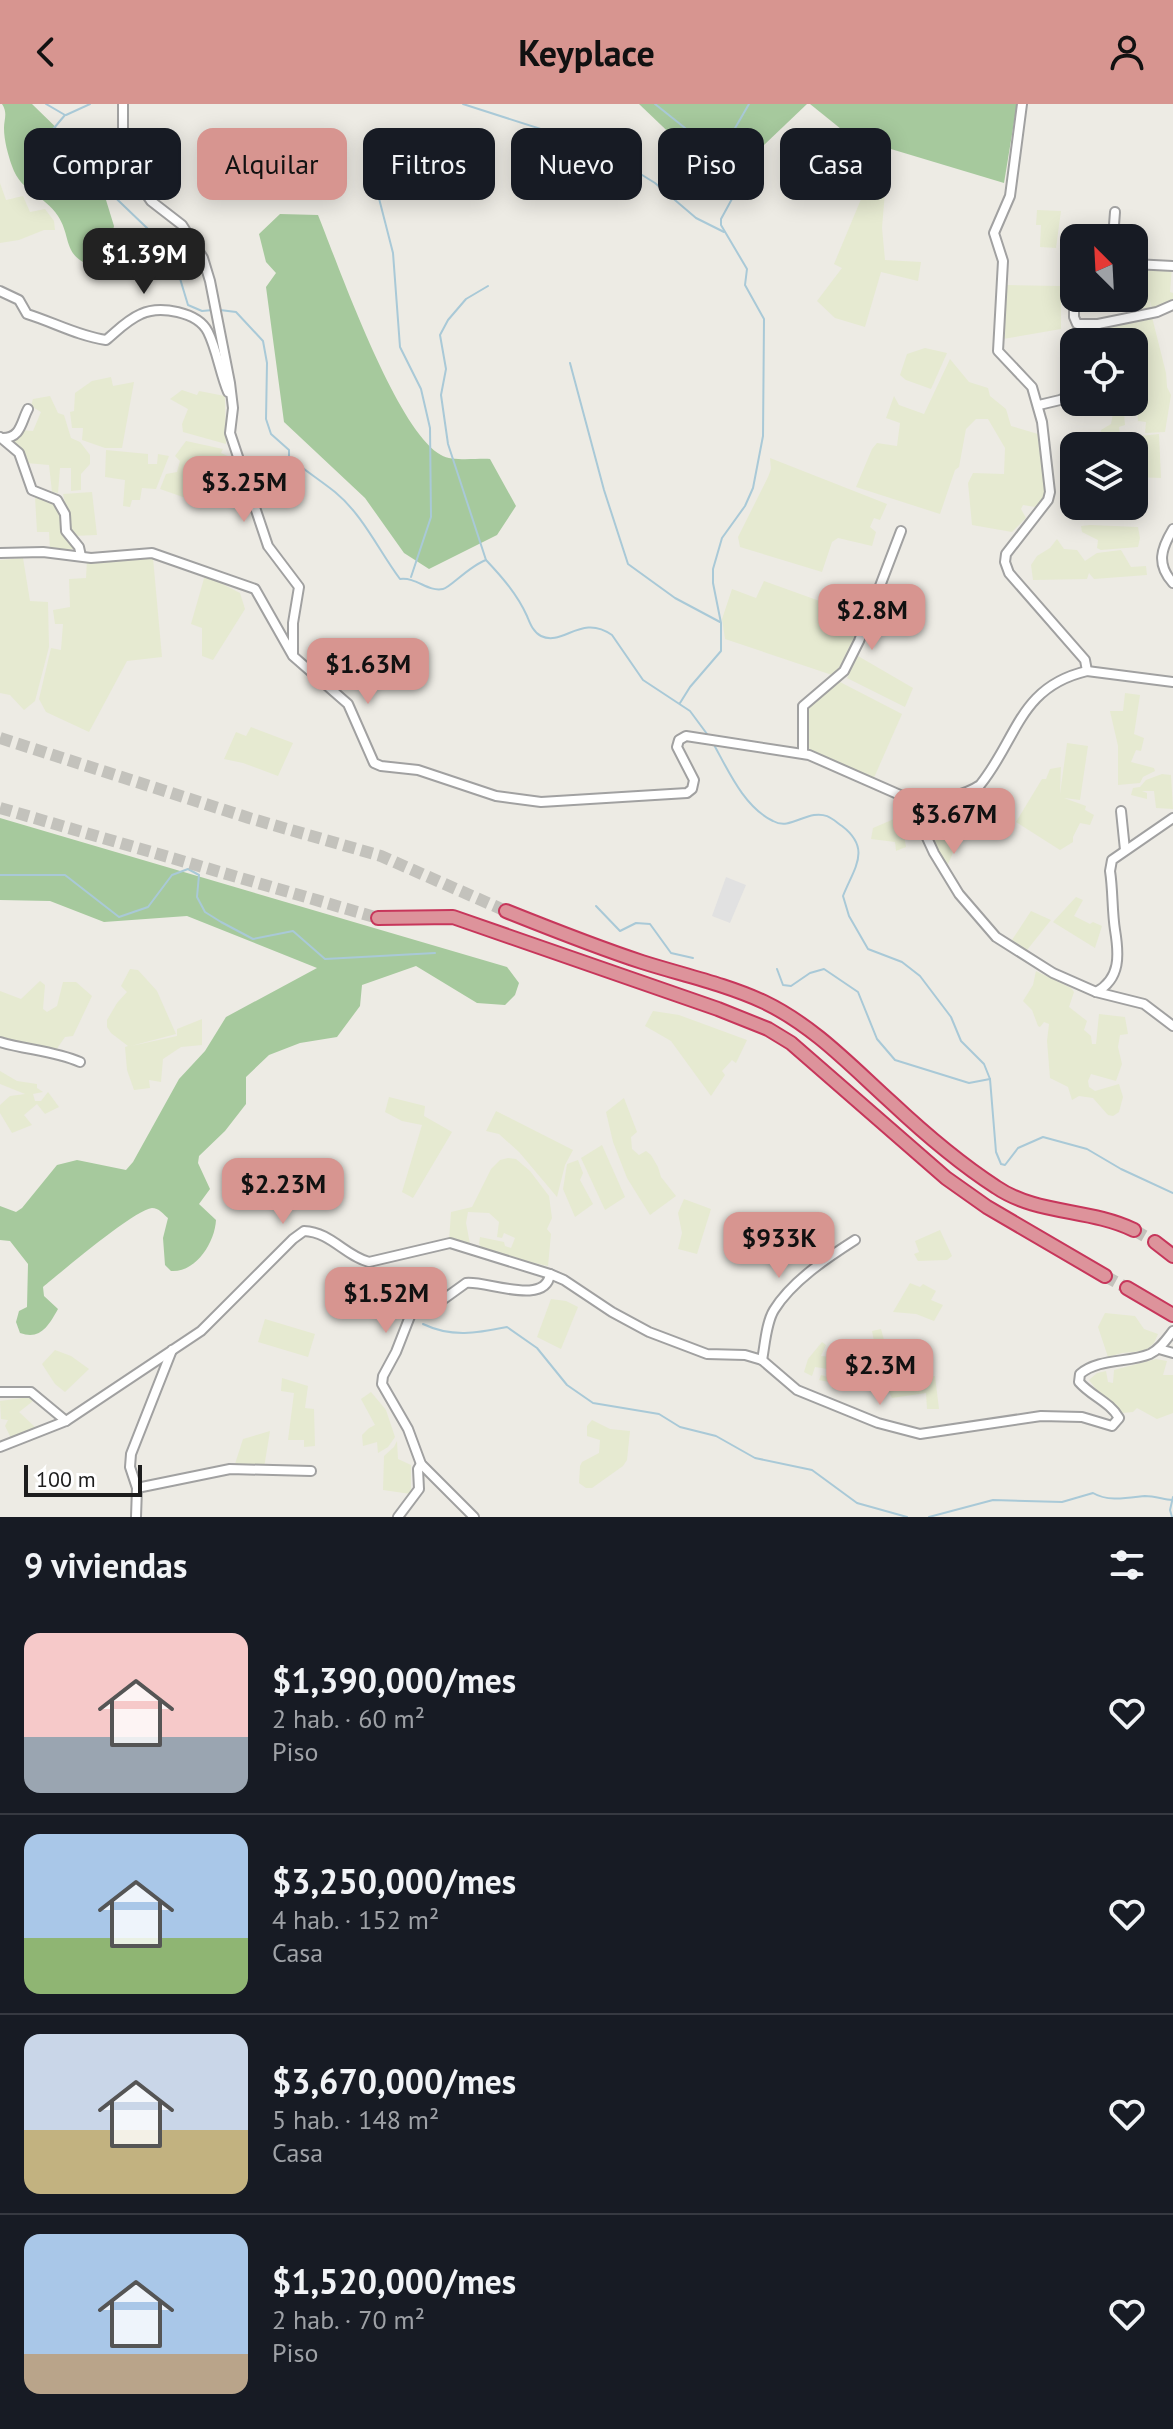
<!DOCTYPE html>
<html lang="es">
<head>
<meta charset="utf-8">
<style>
	body { margin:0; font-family:"PT Sans",sans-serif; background:#242831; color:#f1f3f6; height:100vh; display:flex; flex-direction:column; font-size:30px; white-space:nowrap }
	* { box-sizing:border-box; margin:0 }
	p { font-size:26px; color:#9ea1a6 }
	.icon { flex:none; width:44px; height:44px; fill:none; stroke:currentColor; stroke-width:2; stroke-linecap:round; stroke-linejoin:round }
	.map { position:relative; height:1413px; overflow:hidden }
	.side { display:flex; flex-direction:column; background:#171b24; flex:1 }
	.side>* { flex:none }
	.guide { position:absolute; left:24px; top:24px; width:1126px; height:72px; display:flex; gap:16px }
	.needle { width:52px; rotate:336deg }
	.fabs { position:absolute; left:1060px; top:120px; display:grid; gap:16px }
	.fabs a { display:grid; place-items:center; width:88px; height:88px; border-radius:16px; background:#171b24; box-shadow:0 4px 20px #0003; font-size:40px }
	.scale { position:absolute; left:24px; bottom:20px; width:118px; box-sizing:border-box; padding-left:8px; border:4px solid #1d1d1d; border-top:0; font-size:22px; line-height:28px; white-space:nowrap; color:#1d1d1d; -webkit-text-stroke:6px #fff; paint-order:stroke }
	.price { position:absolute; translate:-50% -68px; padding:0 18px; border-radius:16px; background:#d79590; color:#111; font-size:26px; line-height:52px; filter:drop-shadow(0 2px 4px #0008) }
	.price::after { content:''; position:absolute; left:50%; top:48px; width:24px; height:18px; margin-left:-12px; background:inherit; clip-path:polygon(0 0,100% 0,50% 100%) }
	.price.active { background:#222; color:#fff }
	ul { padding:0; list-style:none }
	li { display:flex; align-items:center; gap:24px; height:200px; padding:0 24px }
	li+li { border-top:2px solid #363941 }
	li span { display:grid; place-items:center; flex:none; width:224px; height:160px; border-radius:16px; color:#555 }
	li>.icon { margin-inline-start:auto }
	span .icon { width:96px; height:96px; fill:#fffc; stroke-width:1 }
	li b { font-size:34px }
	h2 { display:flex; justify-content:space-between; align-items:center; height:96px; padding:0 24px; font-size:34px }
	.pill { padding:0 28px; border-radius:16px; background:#171b24; box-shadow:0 4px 20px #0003; font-size:28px; line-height:72px }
	.pill.active { background:#d79590; color:#111 }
	header { display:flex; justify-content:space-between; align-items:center; height:104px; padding:0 24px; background:#d79590; color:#111; font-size:36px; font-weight:700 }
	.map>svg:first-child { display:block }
</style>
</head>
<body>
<header><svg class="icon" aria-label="back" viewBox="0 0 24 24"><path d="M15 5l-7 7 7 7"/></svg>Keyplace<svg class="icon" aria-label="person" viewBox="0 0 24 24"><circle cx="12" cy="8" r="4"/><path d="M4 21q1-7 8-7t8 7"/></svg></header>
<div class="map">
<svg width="1173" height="1413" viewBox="0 0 1173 1413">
	<rect width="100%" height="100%" fill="#edebe4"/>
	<g fill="#e6ead1">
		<polygon points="0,79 6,96 23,92 30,108 45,105 54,117 55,126 44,126 19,136 0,139"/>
		<polygon points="869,84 885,88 882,124 885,156 921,158 918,177 881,168 865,223 835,214 817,197 842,164 834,160 864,88"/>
		<polygon points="1037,106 1061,107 1056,144 1040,143 1041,121 1036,121"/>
		<polygon points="1134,162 1172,163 1170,188 1173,189 1173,197 1152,205 1150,196 1151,206 1139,209 1137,189 1134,186"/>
		<polygon points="1007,181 1061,182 1061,225 1003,235"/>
		<polygon points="1152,213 1166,269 1167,283 1171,291 1165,328 1145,329 1146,318 1138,317 1137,307 1124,308 1125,321 1119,323 1120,334 1159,330 1161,374 1134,373 1134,342 1099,342 1101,326 1111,320 1115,299 1084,298 1134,298 1134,238 1095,238 1097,229 1104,229 1104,221"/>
		<polygon points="925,244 947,249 931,285 906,276 900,271 907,250"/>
		<polygon points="950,255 969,278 988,284 990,292 1006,305 1011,322 1038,330 1047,391 1035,403 1023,401 1021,405 1026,414 1012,428 972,421 968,379 973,369 1004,370 1005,344 988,315 976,315 966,325 959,363 955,366 940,410 856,383 872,345 877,339 897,342 900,319 886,314 894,292 899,301 924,310"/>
		<polygon points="111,273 113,282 134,278 122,344 105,344 82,336 83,324 72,324 70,308 74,307 75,289 92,277"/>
		<polygon points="182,286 197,291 199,287 225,292 226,340 183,328 182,320 188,305 170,295"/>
		<polygon points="50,292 58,309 64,311 71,334 80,338 90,351 90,360 81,370 81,386 71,387 71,364 60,364 58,389 52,388 49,361 26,359 12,336 21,326 33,327 41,308 31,302 33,295"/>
		<polygon points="186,337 223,345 221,349 234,355 200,399 160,385 166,370 177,368 180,357 175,352"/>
		<polygon points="106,346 148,350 148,360 157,360 158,350 169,352 156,385 142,384 140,396 132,396 130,403 123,402 125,376 105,373"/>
		<polygon points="770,354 887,400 880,416 874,414 870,423 876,428 872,442 838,434 832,438 822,468 740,443 738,433 768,373 771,365"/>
		<polygon points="92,388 97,431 73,432 63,390"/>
		<polygon points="35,393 49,394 57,398 78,445 50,445 49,428 37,428"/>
		<polygon points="1090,421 1138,423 1140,434 1138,443 1101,446 1097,444 1098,436 1082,428 1081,422"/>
		<polygon points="1057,435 1064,445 1077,446 1085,457 1097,449 1121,446 1131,463 1146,462 1147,471 1094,475 1089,469 1087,475 1033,476 1031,461 1037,452 1050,444"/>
		<polygon points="23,454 30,497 48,498 49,543 35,597 24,606 10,591 0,589 0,456"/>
		<polygon points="153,454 162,553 127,557 89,628 46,608 39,595 51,544 61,546 63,520 55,520 53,506 70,503 69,475 86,474 87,456"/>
		<polygon points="205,471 240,489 245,505 213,556 202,552 202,524 191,520"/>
		<polygon points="764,477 864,513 835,572 725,535 722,515 732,485 756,494"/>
		<polygon points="858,552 913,584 905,603 847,574"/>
		<polygon points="840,578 902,610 873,676 812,647 807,642 808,602"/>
		<polygon points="1125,589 1140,591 1134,630 1144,634 1141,647 1136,646 1131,658 1154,664 1155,667 1143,673 1140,679 1118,681 1118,642 1110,607 1123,607"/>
		<polygon points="251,623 293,639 278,672 243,659 224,655 236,628 246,632"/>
		<polygon points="1067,639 1088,642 1080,696 1064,694 1086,702 1085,706 1094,711 1090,721 1080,719 1073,733 1073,738 1060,746 1016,718 1042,675 1046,675 1050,665 1061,663 1060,690"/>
		<polygon points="1162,670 1171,671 1173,705 1156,704 1154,687 1142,687 1147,689 1147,695 1131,691 1133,684 1140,683 1146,676"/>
		<polygon points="971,696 987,707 990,702 1001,710 990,727 966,720 948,760 945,760 934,736 946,729 950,721 946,718 948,712 939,703 946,701 951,704 949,709 955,713 959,710 963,712 968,706 965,703"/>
		<polygon points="908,711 914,722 904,731 906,743 896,747 895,738 871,735 873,724 901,712"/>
		<polygon points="1076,793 1083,796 1074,812 1090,820 1093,818 1102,822 1095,844 1053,818"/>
		<polygon points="1031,807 1051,816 1027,846 1012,836"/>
		<polygon points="130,865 138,866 157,887 176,930 131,942 177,932 177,925 202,915 202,941 181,943 163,955 161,978 149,976 150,984 134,986 127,966 125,943 128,942 111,929 107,923 107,916 117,899 127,888 121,882"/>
		<polygon points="1036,867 1071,884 1074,888 1069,903 1087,917 1084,926 1091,932 1092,940 1096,940 1099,910 1125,913 1128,930 1120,931 1118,943 1122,960 1116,977 1091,970 1088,977 1089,983 1095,987 1119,980 1123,993 1119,1008 1113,1012 1108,1011 1093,994 1079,992 1072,996 1068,983 1050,974 1047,937 1049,920 1044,918 1040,923 1038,922 1032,906 1023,897 1033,881"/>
		<polygon points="40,877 45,881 43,905 47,908 57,902 63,878 76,878 92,892 73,932 65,933 56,946 24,942 0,934 0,887 21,895"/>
		<polygon points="653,907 679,911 747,936 736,959 732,956 722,967 725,971 711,992 671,937 645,922"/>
		<polygon points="0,967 17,977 37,980 37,984 43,988 33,990 35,997 41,997 48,988 59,1003 45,1010 37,1000 24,1011 32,1021 12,1029 0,1009 0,1001 10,992 25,990 0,980"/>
		<polygon points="389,993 425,1002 424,1012 452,1028 413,1094 402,1088 422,1021 402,1017 385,1008"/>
		<polygon points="624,994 637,1028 631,1033 632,1045 639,1051 646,1047 651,1051 658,1063 661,1073 676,1092 650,1111 627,1074 613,1038 606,1008"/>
		<polygon points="496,1007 573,1046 565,1061 557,1093 519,1048 499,1030 486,1027"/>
		<polygon points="602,1041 625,1093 605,1106 581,1054"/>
		<polygon points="508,1054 516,1055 530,1067 549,1092 552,1114 547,1125 551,1130 548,1162 496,1151 483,1145 479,1140 480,1133 504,1138 505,1142 511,1144 515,1134 504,1129 502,1134 497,1133 499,1118 489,1109 468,1108 466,1119 470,1140 449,1137 451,1108 472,1103 491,1065 500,1056"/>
		<polygon points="578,1056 583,1069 580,1076 593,1100 575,1113 563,1085 567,1060"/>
		<polygon points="684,1095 711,1105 697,1150 678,1145 682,1129 678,1109"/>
		<polygon points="940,1126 952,1152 947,1156 918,1157 914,1150 919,1148 915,1137"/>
		<polygon points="910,1179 920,1183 923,1180 936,1187 931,1196 943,1201 934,1217 916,1210 893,1208"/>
		<polygon points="551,1195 566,1197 578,1203 561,1245 537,1233"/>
		<polygon points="1105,1209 1135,1212 1144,1225 1158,1230 1154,1239 1145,1247 1122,1249 1108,1253 1098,1223"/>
		<polygon points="265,1215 315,1230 308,1253 258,1238"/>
		<polygon points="881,1225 884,1236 891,1241 869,1280 853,1281 853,1275 838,1271 835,1279 841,1281 840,1286 832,1284 834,1279 819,1276 821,1271 832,1274 834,1266 815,1263 812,1272 804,1268 808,1255 822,1238 826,1241 821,1252 834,1253 842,1242 849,1242 854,1236 864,1244 874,1237 872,1227"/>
		<polygon points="55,1246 71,1252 89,1265 65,1288 55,1280 42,1260"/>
		<polygon points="1156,1255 1167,1257 1163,1271 1173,1271 1173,1309 1157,1315 1137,1304 1133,1308 1123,1309 1099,1289 1089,1276 1097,1269 1106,1267 1108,1278 1113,1279 1114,1266"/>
		<polygon points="935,1272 939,1305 927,1305 926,1289 892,1294 886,1282 886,1280 894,1277"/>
		<polygon points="282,1274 308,1282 305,1304 314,1305 315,1342 304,1343 304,1336 288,1336 294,1289 281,1287"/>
		<polygon points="371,1288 386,1306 395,1333 388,1343 378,1349 377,1338 363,1342 362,1331 369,1324 375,1321 361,1295"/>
		<polygon points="30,1293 33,1297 19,1308 36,1324 11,1334 5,1322 8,1316 1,1315 0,1297"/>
		<polygon points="592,1316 610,1325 630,1327 627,1356 623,1362 592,1384 586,1384 579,1379 580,1362 582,1358 599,1349 600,1336 587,1332 587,1322"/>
		<polygon points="270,1327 264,1364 234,1363 243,1335"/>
		<polygon points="397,1337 398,1355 411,1361 411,1390 383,1386 384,1352 394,1343"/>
	</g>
	<g fill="#a6c99d">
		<path d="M2,0h30l40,39 4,23 30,34 8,26 -7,33 -16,7c-29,-12 -19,-28 -33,-50 -13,-21 -37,-23 -46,-50 -4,-11 -8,-26 -8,-38 0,-9 4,-15 -2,-24z"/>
		<polygon points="639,0 807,0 764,41 683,42"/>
		<polygon points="810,0 1017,0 1004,79 851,33"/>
		<path d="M280,110l38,1c21,52 78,215 123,240 12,7 36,3 49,4l26,47 -19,29 -68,34 -25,-16 -39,-55 -81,-76 -18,-135 10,-14 -10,-11 -7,-28z"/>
		<path d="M0,714l507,149 12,16 -4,12 -10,10 -28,-2 -61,-37 -54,19 -2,21 -23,31 -37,6 -31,12 -23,22v27l-21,27 -26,25 -1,7 12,26 -11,15 17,16c-1,22 -20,53 -45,51l-6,-6 -2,-27 5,-20c-5,-4 -9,-10 -16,-10 -18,2 -92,65 -109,79l1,9 14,13c-10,18 -18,31 -38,24l-4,-11 3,-11 8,-4 1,-43 -18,-23 -10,-1v-34l16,6 6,-4 35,-43 20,-5 49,10 7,-8 46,-83 26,-28 21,-34 91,-49 -130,-52 -83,6 -54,-21 -50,-1z"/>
	</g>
	<polygon fill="#e1e1e1" points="726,773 746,781 730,819 712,812"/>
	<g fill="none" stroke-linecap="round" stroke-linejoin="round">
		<g stroke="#a9c9d7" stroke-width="2">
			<polyline points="46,0 65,11 49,30 172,148 188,201 202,207 213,206"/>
			<polyline points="463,0 597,43 655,79 696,114 724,128"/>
			<polyline points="655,0 700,36 713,52"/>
			<polyline points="66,11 90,0"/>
			<polyline points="373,71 393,149 400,243 421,285 430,324 431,413 411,473"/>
			<path d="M220,206l16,2 27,29 4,22 -1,56 5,15 18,16v7c15,13 31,23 46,35 28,23 44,59 65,87 17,-2 27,13 43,10 7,-1 26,-23 43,-29 16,17 31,34 41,56 3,7 6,16 14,20 22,11 40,-23 71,-1l31,45 47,31 20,27"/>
			<polyline points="570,259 604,386 628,460 675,494 720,518"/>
			<polyline points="486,456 448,340 441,291 446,265 440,231 448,216 466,195 488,182"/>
			<polyline points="680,599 690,583 721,547 721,519 713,479 713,465 722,434 745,402 753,384 763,332 764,215 745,181 747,165 721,121 721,115 733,93 725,78 714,69 713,52 727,38 749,0"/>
			<path d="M713,639c15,27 31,64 60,78 14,8 27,-4 41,-6 13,-2 18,4 28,11 30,23 12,42 1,70l6,20 19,33 34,13 18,14 31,41 10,24 23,23 6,15 6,73 5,12 4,1 13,-17 25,-11 44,12 34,20 52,24"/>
			<polyline points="0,771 65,771 119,813 148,803 172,771 188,765 199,771 197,793 205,808 221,818 253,835 293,827 325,855 435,849"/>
			<polyline points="596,802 620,827 636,819 650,820 671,849 693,854"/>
			<polyline points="777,865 783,881 791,882 810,869 824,865 858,888 877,935 895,956 969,979 990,975"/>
			<path d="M423,1220c29,14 54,9 84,3l30,21 30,37 26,18 66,11 21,13 36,9 39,22 57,12 45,33 50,14"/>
			<path d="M929,1413l64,-17 69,2 31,-9c15,9 34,5 52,3 9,0 18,3 27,4"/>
			<polyline points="1172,1413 1170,1406 1173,1393"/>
		</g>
		<g stroke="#c3c2bc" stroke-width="12" stroke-dasharray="12 6" stroke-linecap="butt">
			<polyline points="0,634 249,714 381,752 506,807"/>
			<polyline points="0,704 378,814"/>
			<polyline points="1134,1126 1155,1138"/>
			<polyline points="1105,1172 1127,1184"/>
		</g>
		<defs>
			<g id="minor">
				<polyline points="123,0 123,27 144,87 151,97 182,121 203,154 210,177 230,279 233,304 230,329 268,442 299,483 293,519 293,551"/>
				<polyline points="1113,134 1115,108"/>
				<polyline points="1134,160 1173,162"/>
				<path d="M0,187l19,9 8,14c26,8 51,22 79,26 11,-9 21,-20 35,-26 19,-9 57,-2 67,18 9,18 12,41 20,60"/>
				<polyline points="1074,194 1074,213 1077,220 1098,220"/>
				<polyline points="1091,238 1093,226 1098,220 1157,208 1173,201"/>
				<polyline points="1039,301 1060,296 1074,289"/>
				<polyline points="0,333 19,349 32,386 57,396 65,410 66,427 79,443 81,452"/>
				<path d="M3,334c18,0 18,-16 25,-29"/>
				<path d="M1173,425c-12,20 -17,35 0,54"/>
				<polyline points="0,449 43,448 91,454 152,449 255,485 293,552 348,600 374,659 381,662 418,666 496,692 541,698 687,689 692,685 694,676 677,643 679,636 686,632 809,651 900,691 916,710 934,749 959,790 996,833 1053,869 1096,888 1144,900 1173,922"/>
				<polyline points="1087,567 1173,578"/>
				<polyline points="803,649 803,602 844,567 859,537 901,427"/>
				<polyline points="1121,707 1125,746"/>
				<path d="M916,710c19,-17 44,-15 64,-29 38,-47 39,-98 107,-114l-2,-11 -76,-87 -4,-11 1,-8 42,-54 2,-8 -8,-70 -10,-35 -34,-36 5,-90 -9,-28 16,-37 12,-92"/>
				<path d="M1096,888c25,-13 23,-38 19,-62 -3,-19 -2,-40 -5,-59l2,-11 61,-42"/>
				<path d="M0,938c27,8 54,9 80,20"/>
				<polyline points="1159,1245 1173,1249"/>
				<path d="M762,1256c3,-15 4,-37 12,-50 18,-29 53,-52 81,-70"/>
				<polyline points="0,1288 31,1288 66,1317"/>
				<path d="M0,1343l66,-26 135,-90 92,-92 11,-8c27,1 41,25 65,31l81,-19 100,31"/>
				<polyline points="137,1384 230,1365 311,1367"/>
				<polyline points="136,1413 137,1384 130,1363 131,1350 172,1246"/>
				<polyline points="398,1413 419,1385 418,1365 421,1360"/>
				<path d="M474,1413l-53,-53 -13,-35 -26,-45 1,-8 13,-24 18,-46 27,-5 25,-18c19,-3 80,24 84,-9l14,6 48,32 37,20 58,22 38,1 17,5 35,30 81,33 42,11 121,-18 41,1 30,9 7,-8c-9,-16 -28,-22 -40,-36l1,-8c19,-16 48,-11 70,-20 10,-5 16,-14 23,-23"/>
			</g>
			<g id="highway">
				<path d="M506,807c45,18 90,36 136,51 41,13 83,22 122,40 50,24 87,64 128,101 32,30 67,60 104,84 41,28 92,21 138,43"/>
				<polyline points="378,814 453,813 718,905 768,925 791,939 946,1074 987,1103 1105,1172"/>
				<polyline points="1155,1138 1173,1152"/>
				<polyline points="1127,1184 1173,1211"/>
			</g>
		</defs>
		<use href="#minor" stroke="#a1a1a1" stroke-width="12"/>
		<use href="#highway" stroke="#c7365b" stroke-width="16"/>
		<use href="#minor" stroke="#fff" stroke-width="8"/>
		<use href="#highway" stroke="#dd939b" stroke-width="12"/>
	</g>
</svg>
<div class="fabs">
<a><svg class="needle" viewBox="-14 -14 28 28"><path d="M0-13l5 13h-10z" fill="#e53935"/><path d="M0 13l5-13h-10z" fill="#9ea1a6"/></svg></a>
<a><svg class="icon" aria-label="locate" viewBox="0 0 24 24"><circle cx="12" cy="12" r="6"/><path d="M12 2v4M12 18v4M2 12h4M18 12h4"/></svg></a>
<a><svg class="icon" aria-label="layers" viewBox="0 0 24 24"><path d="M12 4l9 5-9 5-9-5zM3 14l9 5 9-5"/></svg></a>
</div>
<div class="scale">100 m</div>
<b class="price active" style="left:144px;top:192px">$1.39M</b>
<b class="price" style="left:244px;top:420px">$3.25M</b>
<b class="price" style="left:872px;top:548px">$2.8M</b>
<b class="price" style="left:368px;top:602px">$1.63M</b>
<b class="price" style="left:954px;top:752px">$3.67M</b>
<b class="price" style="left:283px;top:1122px">$2.23M</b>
<b class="price" style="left:779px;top:1176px">$933K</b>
<b class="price" style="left:386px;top:1231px">$1.52M</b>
<b class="price" style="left:880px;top:1303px">$2.3M</b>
<div class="guide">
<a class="pill">Comprar</a>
<a class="pill active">Alquilar</a>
<a class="pill">Filtros</a>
<a class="pill">Nuevo</a>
<a class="pill">Piso</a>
<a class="pill">Casa</a>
</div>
</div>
<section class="side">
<h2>9 viviendas<svg class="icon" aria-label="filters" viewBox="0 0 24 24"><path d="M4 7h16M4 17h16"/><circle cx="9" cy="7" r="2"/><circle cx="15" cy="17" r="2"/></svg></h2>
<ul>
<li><span style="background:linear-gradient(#f6c9c9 65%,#9aa5b1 0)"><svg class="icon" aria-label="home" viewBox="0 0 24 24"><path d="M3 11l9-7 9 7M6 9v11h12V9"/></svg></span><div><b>$1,390,000/mes</b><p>2 hab. · 60 m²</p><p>Piso</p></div><svg class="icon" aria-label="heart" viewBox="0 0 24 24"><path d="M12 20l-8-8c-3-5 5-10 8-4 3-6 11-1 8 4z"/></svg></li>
<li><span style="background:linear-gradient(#a9c7e8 65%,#8fb573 0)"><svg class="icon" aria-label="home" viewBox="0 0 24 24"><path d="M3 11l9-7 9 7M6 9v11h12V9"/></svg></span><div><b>$3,250,000/mes</b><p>4 hab. · 152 m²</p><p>Casa</p></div><svg class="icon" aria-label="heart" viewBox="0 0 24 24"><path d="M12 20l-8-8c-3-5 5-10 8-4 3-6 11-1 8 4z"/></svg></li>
<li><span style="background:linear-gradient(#c9d6e8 60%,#c2b280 0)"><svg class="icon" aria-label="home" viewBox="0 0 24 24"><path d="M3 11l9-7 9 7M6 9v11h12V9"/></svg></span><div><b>$3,670,000/mes</b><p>5 hab. · 148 m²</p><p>Casa</p></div><svg class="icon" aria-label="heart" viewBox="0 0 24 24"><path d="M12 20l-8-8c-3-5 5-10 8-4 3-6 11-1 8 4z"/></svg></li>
<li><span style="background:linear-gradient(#a9c7e8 75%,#b9a48a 0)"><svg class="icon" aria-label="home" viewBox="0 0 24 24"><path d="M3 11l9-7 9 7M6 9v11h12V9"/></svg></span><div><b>$1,520,000/mes</b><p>2 hab. · 70 m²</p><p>Piso</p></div><svg class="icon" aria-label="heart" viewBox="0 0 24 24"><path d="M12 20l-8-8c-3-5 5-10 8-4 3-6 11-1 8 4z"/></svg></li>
</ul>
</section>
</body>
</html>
